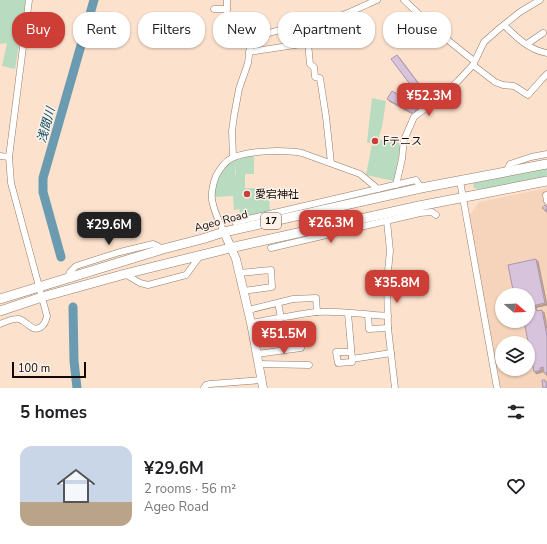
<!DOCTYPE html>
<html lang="en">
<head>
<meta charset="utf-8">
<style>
	body { margin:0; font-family:"Nunito Sans","Noto Sans JP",sans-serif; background:#f2f2f2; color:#202124; height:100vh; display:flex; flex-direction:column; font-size:15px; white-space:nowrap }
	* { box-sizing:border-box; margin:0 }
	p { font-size:13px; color:#757577 }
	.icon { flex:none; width:22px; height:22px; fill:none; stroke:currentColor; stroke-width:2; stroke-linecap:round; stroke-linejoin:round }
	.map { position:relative; height:388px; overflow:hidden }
	.panel { display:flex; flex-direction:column; background:#fff; flex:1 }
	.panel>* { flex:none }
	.guide { position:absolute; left:12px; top:12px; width:523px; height:36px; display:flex; gap:8px }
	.needle { width:26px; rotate:109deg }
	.fabs { position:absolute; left:495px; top:288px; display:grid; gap:8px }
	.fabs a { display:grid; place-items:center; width:40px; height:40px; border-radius:50%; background:#fff; box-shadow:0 1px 3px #0004; font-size:20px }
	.scale { position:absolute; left:12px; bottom:10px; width:74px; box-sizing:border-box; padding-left:4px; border:2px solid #130a05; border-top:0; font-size:11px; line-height:14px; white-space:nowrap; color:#130a05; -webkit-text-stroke:3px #fdf2ea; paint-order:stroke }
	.price { position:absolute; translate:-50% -34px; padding:0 9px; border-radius:8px; background:#cc3e36; color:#fff; font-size:13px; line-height:26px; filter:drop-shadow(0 1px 2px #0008) }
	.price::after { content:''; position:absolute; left:50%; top:24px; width:12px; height:9px; margin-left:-6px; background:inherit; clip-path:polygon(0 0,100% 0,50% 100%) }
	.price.current { background:#222; color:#fff }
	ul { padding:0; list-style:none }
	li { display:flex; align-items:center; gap:12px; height:100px; padding:0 20px }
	li span { display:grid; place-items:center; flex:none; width:112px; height:80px; border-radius:12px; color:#555 }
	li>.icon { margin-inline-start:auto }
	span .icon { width:48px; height:48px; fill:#fffc; stroke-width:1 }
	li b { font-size:17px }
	h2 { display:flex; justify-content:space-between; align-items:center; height:48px; padding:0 20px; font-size:17px }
	.chip { padding:0 14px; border-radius:16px; background:#fff; box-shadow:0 1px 3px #0004; font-size:14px; line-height:36px }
	.chip.current { background:#cc3e36; color:#fff }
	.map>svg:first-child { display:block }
</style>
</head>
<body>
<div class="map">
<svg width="547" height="388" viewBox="0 0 547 388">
	<defs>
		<filter id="shadow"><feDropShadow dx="2" dy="2" stdDeviation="0" flood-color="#0004"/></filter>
	</defs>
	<rect width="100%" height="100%" fill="#fce1cd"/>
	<path fill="#f5d4bb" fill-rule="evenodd" d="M547,188v200h-48l-30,-172 10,-14zM502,295h26v26h-26zM502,343h26v26h-26z"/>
	<g fill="#b9dcc1">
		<polygon points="0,0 25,0 25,9 15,69 2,66 7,43 0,44"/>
		<polygon points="372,98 386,101 382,127 378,139 387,142 401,143 394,181 366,175 372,144 367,142"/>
		<path d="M254,155v19h-18l-1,-8v8h10v14h13v8l11,-2 1,17 -28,8 -3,-10 -5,1 -1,-14 -19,1c2,-30 12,-35 40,-42z"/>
		<polygon points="547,167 547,178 521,183 479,189 474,188 473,183 479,181"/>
	</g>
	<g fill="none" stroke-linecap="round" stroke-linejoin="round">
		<g stroke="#6a9bb0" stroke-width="9">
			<polyline points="61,257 43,192 43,178 94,0"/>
			<polyline points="73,307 74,361 77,388"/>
		</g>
	</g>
	<g fill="#d7c3dc" stroke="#a996ad" filter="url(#shadow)">
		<polygon points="397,55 418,83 426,103 422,105 420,105 420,107 417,108 414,114 387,99 392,91 414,104 417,99 412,87 391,59"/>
		<polygon points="545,205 547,207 546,211 542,208"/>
		<polygon points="536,259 545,303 528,307 528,295 514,295 508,265"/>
		<polygon points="536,308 537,311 542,310 547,336 547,373 544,373 543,367 540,368 541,370 534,372 524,321 528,321 528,311"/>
		<polygon points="542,380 545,380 545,382 547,382 546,388 543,388"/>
	</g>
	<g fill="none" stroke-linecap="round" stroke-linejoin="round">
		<defs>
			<g id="minor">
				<polyline points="227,0 226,40 233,43 250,45"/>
				<polyline points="404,0 439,33 474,61"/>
				<polyline points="214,9 227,9"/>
				<path d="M504,25c12,12 25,25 43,28"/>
				<polyline points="527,44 543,33"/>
				<polyline points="249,52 308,43 310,64 314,67 315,77 320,78 326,117 331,163"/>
				<polyline points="473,65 495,82 503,85 514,86 528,95 542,79 547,74"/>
				<polyline points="0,156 9,157"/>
				<path d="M233,157l-1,-26 2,-15 5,-27 9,-26 3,-23c23,-12 49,-12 74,-19 18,-4 35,-14 52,-21"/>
				<polyline points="506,172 510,164 531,157 547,154"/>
				<polyline points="460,181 497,388"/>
				<polyline points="396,185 402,159 404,140 414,117 443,95 458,81 473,65 484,42 500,28 520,12 540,0"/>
				<polyline points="546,195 547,201"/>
				<polyline points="387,221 390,251 387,281 388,328 395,388"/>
				<polyline points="235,222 416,180 421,188"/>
				<path d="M224,232c-5,-10 -10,-21 -12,-32 -1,-8 1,-16 4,-24 4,-7 8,-14 16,-18 16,-8 53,-8 70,-5l58,21 18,15"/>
				<polyline points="271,248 420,213 432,212 436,215"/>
				<polyline points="239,273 271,270 272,287 243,291"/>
				<polyline points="125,274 140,283 148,285 186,275 200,256"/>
				<polyline points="68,278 70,272 76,266 120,252 153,244 163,249"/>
				<polyline points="278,303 281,318"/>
				<polyline points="248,310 293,299 316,298 317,312"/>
				<polyline points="348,313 352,359 391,353"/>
				<polyline points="368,315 369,329 388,328"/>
				<path d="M251,323c22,-4 43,-8 65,-11 24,-2 48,3 72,4"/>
				<path d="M0,324c5,-2 13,-6 19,-5 8,2 13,14 22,8 4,-3 5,-6 6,-11l-36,-133 -2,-26 20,-157"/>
				<polyline points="351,352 336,352 338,363 352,362 352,359"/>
				<polyline points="257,354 301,348"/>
				<polyline points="259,364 309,365"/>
				<polyline points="204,388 206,385 210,384 262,380"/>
			</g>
			<polyline id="major" points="224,232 236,259 251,323 263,388"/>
			<g id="highway">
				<polyline points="0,299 163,249 202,239 224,232 421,188 547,164"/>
				<polyline points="0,311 42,297 125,274 230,248 419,206 547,181"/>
			</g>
		</defs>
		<use href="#minor" stroke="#947d6a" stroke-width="7"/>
		<use href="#major" stroke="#947d6a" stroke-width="9"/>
		<use href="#highway" stroke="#947d6a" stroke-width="10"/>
		<use href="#minor" stroke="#fff" stroke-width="6"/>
		<use href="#major" stroke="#fff" stroke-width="8"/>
		<use href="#highway" stroke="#fff" stroke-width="9"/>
	</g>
	<g fill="#cc3e36" stroke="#fdf2ea" stroke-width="1.5">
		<circle cx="375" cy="141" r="4"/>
		<circle cx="247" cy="194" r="4"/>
	</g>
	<g text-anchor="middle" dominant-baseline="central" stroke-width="3" stroke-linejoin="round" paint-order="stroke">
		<rect fill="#fdf2ea" stroke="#59504a" stroke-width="1" x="261" y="213" width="20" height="16" rx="3"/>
		<g font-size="10" font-weight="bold" fill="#130a05">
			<text x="271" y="221">17</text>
		</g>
		<g font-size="11" fill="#130a05" stroke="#fdf2ea" text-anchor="start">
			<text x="383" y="141">Fテニス</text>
			<text x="255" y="194">愛宕神社</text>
		</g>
		<g font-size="11" fill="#130a05" stroke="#fdf2ea">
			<text transform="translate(221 221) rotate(-15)">Ageo Road</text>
		</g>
		<g font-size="12" font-style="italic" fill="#0d5168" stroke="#fdf2ea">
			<text transform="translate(46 125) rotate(-74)">浅間川</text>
		</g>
	</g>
</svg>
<div class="fabs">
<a><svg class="needle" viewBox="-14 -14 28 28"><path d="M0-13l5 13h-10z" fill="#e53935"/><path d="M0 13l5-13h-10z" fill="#757577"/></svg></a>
<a><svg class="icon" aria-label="layers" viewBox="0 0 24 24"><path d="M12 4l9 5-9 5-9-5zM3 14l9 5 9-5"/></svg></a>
</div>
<div class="scale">100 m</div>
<b class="price" style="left:429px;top:117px">¥52.3M</b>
<b class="price" style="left:331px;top:244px">¥26.3M</b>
<b class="price current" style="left:109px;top:246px">¥29.6M</b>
<b class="price" style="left:397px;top:304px">¥35.8M</b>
<b class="price" style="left:284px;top:355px">¥51.5M</b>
<div class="guide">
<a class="chip current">Buy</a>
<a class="chip">Rent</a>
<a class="chip">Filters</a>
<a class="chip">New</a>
<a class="chip">Apartment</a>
<a class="chip">House</a>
</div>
</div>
<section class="panel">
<h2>5 homes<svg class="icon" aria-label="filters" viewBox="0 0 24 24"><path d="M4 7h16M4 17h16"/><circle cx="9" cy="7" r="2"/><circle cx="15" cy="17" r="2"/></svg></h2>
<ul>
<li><span style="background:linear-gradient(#c9d6e8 70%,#b9a48a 0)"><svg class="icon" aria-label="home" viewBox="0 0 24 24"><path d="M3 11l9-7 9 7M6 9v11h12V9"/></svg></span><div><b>¥29.6M</b><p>2 rooms · 56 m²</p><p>Ageo Road</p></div><svg class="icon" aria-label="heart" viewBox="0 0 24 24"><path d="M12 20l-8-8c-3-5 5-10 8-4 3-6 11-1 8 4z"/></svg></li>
</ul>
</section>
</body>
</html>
